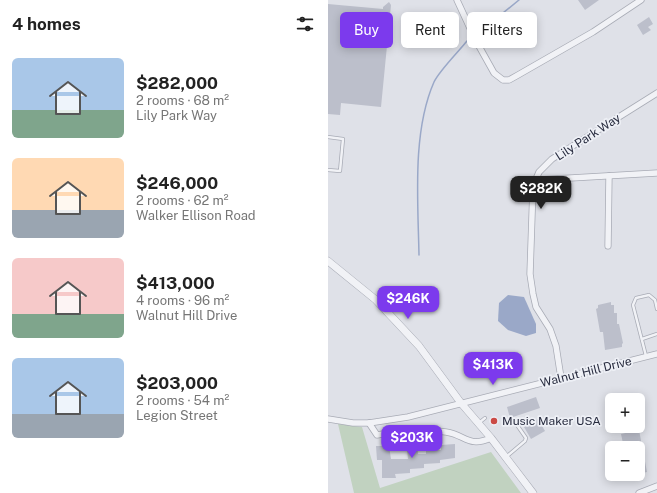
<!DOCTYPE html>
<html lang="en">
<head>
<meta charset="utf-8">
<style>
	body { margin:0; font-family:"Public Sans",sans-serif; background:#f6f6f6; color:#222; height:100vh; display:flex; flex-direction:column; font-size:15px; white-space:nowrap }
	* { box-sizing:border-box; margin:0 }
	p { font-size:13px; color:#767676 }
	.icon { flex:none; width:22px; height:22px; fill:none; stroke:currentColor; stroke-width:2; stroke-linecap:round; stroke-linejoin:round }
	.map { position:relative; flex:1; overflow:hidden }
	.details { display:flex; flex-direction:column; background:#fff; width:328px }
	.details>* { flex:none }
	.guide { position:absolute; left:12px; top:12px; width:257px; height:36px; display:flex; gap:8px }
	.buttons { position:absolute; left:277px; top:393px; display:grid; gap:8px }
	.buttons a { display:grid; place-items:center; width:40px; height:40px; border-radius:6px; background:#fff; box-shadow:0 2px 10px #0003; font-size:20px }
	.price { position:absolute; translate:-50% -34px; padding:0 9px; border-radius:8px; background:#7c3aed; color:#fff; font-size:13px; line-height:26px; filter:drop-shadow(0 1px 2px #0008) }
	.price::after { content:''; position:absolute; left:50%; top:24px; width:12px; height:9px; margin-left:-6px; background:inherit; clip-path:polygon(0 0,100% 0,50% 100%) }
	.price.current { background:#222; color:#fff }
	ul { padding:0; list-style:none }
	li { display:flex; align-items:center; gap:12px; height:100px; padding:0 12px }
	li span { display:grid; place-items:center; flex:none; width:112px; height:80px; border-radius:6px; color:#555 }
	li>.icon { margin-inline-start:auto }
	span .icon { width:48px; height:48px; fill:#fffc; stroke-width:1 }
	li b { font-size:17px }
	h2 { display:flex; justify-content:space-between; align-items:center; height:48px; padding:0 12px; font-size:17px }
	.tag { padding:0 14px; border-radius:6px; background:#fff; box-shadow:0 2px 10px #0003; font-size:14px; line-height:36px }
	.tag.current { background:#7c3aed; color:#fff }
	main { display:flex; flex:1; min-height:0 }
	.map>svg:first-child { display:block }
</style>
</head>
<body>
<main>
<section class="details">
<h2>4 homes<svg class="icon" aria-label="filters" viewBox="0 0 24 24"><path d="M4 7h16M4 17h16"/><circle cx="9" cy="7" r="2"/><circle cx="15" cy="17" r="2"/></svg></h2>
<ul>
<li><span style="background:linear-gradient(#a9c7e8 65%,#7fa58c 0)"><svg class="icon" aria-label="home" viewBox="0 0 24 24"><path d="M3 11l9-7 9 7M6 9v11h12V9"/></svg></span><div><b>$282,000</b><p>2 rooms · 68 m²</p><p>Lily Park Way</p></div></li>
<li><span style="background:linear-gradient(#ffd9b3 65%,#9aa5b1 0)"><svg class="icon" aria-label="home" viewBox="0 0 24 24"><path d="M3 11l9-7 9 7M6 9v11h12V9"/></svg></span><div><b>$246,000</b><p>2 rooms · 62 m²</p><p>Walker Ellison Road</p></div></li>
<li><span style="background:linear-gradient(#f6c9c9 70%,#7fa58c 0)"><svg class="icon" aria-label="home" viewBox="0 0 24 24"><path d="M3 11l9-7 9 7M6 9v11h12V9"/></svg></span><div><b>$413,000</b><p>4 rooms · 96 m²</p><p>Walnut Hill Drive</p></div></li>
<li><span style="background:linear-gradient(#a9c7e8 70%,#9aa5b1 0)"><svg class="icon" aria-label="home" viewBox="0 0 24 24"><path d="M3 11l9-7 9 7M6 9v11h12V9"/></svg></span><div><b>$203,000</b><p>2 rooms · 54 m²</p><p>Legion Street</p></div></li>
</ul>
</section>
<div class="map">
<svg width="329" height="493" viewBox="0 0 329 493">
	<rect width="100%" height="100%" fill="#dfe1e8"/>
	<polygon fill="#c1d2c0" points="10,424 34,427 52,488 163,452 193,493 26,493"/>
	<polygon fill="#9aa8c8" points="180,295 196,297 208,324 208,333 198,336 180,330 170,321 171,303"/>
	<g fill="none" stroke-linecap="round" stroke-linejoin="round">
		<g stroke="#9aa8c8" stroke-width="1.5">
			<polyline points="154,30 191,0"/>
			<path d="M91,255c-1,-54 -7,-123 15,-173 5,-11 25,-31 33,-41"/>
		</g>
	</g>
	<g fill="#bcbfcb">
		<polygon points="250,0 271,0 257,10"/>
		<polygon points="61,2 63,5 53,107 13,103 12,115 0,114 0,4 55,9 55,7"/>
		<polygon points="321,17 325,24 320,27 323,30 315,35 309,25"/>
		<polygon points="283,302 283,305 286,305 286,313 289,313 289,324 291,324 295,343 294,344 294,347 277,350 275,332 272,332 268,309 270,308 270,305"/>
		<polygon points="208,397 212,408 182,418 179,407"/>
		<polygon points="210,419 217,431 203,439 196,427"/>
		<polygon points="311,430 319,472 310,474 310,448 296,448 293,434"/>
		<polygon points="78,440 89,440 90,454 98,454 98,450 113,450 113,445 127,444 127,458 112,460 112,463 96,464 96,468 82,469 82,473 67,474 68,478 54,478 54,460 49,460 48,446 61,446 63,459 80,459"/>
	</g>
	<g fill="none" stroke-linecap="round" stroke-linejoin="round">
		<defs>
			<g id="service">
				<polyline points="0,137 15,139 12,171 0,170"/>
				<polyline points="314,339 329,334"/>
				<polyline points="318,356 305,305 308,298 321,295 327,300 329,309"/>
				<polyline points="152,422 157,418"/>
				<polyline points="178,457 197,441 198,438 189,425"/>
			</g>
			<g id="minor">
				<polyline points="129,0 147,39 166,73 175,80 181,80 190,75 265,32 313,0"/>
				<polyline points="208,180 329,173"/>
				<polyline points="280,246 281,176"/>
				<polyline points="233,378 228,346 222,329 208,307 205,294 202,274 205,186 211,172 224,159 329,93"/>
				<polyline points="0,419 25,423 41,423 80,417 329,354"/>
				<path d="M41,423l8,12 6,-1c21,-2 42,-5 63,-2 20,3 22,16 45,6"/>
				<polyline points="311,493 329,486"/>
			</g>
			<polyline id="tertiary" points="0,261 48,300 91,346 133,403 163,438 205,493"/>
		</defs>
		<use href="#service" stroke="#a8abb5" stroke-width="4"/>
		<use href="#minor" stroke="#a8abb5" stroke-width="7"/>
		<use href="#tertiary" stroke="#a8abb5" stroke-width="8"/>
		<use href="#service" stroke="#f1f2f6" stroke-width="2.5"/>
		<use href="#minor" stroke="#f1f2f6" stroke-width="5.5"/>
		<use href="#tertiary" stroke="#f1f2f6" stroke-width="7"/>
	</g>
	<circle fill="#cb4a45" stroke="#eef0f6" stroke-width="1.5" cx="166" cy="421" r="4"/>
	<g text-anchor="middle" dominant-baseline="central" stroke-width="3.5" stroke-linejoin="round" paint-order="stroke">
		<g font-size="12" fill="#282c3f" stroke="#eef0f6">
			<text transform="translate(260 137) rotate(-33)">Lily Park Way</text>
			<text transform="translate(258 372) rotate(-14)">Walnut Hill Drive</text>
		</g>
		<g font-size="12" fill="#282c3f" stroke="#eef0f6" text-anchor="start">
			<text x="174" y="421">Music Maker USA</text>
		</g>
	</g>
</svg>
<div class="buttons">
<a>+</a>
<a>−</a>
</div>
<b class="price current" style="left:213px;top:210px">$282K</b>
<b class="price" style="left:80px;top:320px">$246K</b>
<b class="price" style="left:165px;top:386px">$413K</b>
<b class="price" style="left:84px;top:459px">$203K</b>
<div class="guide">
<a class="tag current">Buy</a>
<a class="tag">Rent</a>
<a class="tag">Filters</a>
</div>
</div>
</main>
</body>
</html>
